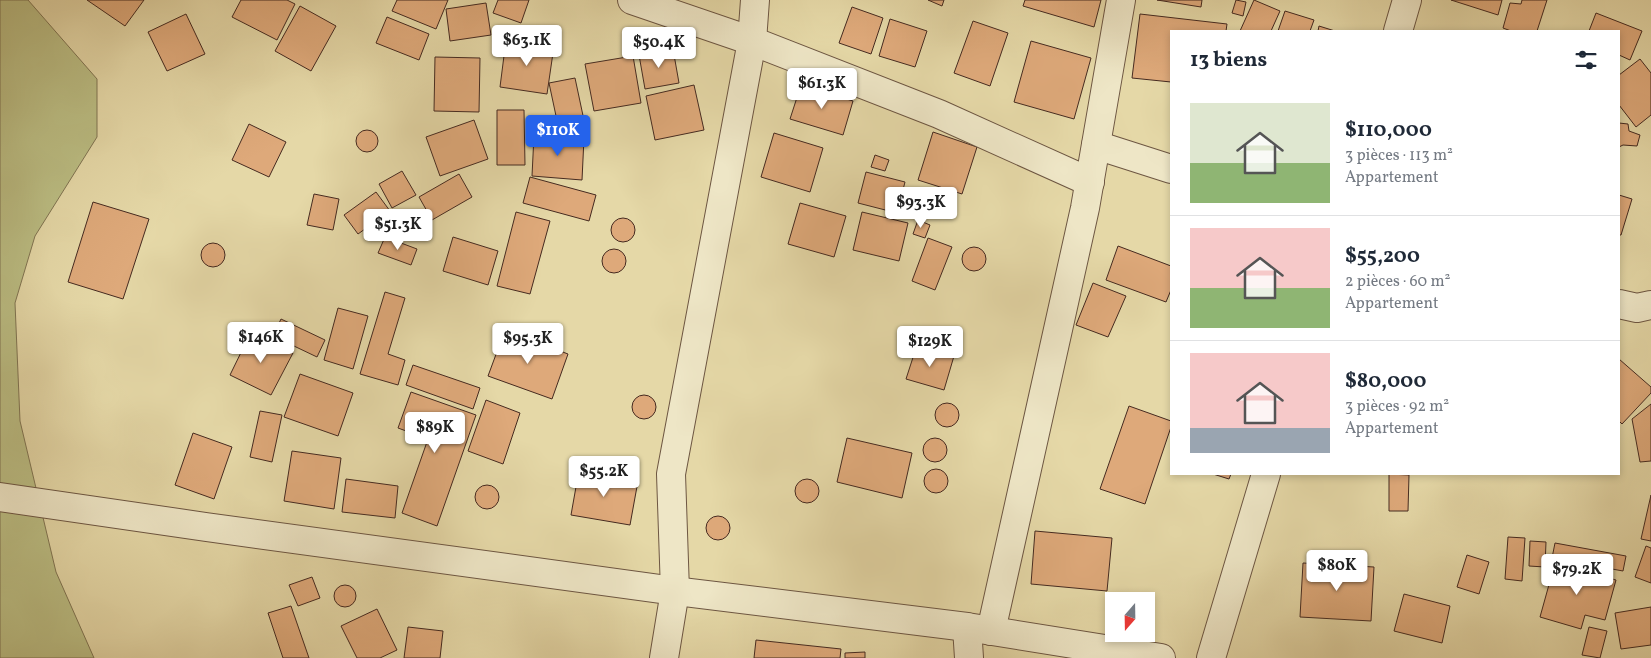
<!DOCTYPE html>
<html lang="fr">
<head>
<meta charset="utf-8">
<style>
	body { margin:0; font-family:Vollkorn,serif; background:#f6f6f7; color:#1f2937; height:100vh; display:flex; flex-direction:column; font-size:19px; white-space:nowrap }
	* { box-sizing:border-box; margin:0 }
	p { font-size:16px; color:#747a83 }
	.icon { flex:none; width:28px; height:28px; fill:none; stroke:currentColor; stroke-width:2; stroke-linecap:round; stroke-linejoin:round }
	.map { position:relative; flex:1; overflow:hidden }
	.drawer { position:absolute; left:1170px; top:30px; width:450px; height:445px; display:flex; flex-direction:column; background:#fff; border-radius:0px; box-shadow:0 2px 8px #0003 }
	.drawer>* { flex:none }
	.needle { width:32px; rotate:200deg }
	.fabs { position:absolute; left:1105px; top:592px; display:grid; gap:10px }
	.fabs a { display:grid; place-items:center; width:50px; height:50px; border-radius:0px; background:#fff; box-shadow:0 2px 8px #0003; font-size:25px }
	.price { position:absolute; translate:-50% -42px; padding:0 11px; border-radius:5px; background:#fff; color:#222; font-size:16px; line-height:32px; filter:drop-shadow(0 1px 2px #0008) }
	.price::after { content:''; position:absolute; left:50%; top:30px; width:15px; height:11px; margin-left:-8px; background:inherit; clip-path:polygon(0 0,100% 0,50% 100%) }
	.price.active { background:#2563eb; color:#fff }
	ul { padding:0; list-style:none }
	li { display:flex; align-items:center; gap:15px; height:125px; padding:0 20px }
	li+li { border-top:1px solid #e0e1e3 }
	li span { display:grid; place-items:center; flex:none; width:140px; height:100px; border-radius:0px; color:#555 }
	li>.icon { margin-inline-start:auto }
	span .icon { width:60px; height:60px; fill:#fffc; stroke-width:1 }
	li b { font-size:21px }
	h2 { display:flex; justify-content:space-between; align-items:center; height:60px; padding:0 20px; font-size:21px }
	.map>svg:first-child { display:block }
</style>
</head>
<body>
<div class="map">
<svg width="1651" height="658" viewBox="0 0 1651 658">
	<rect width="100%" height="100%" fill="#e5d8a7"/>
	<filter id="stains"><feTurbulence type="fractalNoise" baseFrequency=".004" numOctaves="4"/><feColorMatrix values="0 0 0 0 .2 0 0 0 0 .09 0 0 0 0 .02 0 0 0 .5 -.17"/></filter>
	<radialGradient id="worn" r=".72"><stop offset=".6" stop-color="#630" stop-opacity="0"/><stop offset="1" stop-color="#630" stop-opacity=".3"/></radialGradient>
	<polygon fill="#bbbd83" stroke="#807452" points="0,0 28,0 97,79 97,137 35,236 15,303 20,421 56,572 94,658 0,658"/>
	<g fill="#dea97a" stroke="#452a20">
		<polygon points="87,0 144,0 125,26"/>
		<polygon points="241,0 287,0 295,4 277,40 232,17"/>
		<polygon points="397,0 448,0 436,29 392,11"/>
		<polygon points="498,0 529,0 521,23 493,13"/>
		<polygon points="928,0 944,0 942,6"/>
		<polygon points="1025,0 1101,0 1094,27 1023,6"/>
		<polygon points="1157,0 1202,0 1201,7"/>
		<polygon points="1236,0 1246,2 1243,16 1232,13"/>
		<polygon points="1254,0 1280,11 1271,31 1240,31"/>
		<polygon points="1451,0 1502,0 1498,15"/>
		<polygon points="1522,0 1547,0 1537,31 1511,31 1503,28 1510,3 1521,4"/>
		<polygon points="486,3 491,35 450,41 446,9"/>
		<polygon points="300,6 336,26 311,71 275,51"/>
		<polygon points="852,7 883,18 871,54 839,43"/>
		<polygon points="1285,11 1314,20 1310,31 1278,31"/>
		<polygon points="1596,13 1642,31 1630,60 1619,55 1619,31 1589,31"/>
		<polygon points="186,14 205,54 167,71 148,32"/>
		<polygon points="1140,14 1227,24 1226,31 1171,31 1171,82 1132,78"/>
		<polygon points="387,17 429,34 419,60 376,43"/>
		<polygon points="890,19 927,31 915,67 879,56"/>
		<polygon points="973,21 1008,33 990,86 954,73"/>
		<polygon points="1319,26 1335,31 1318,31"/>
		<polygon points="506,40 554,46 547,94 500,87"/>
		<polygon points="1031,41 1091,58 1074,119 1014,102"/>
		<polygon points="673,49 679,83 645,89 639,55"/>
		<polygon points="633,56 641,103 594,111 585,64"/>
		<polygon points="435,57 480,58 479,112 434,111"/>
		<polygon points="1640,59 1651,73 1651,115 1636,127 1619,105 1619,75"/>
		<polygon points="575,78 585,125 559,130 549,83"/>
		<polygon points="694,85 704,130 655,140 646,96"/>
		<polygon points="801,85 853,101 843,135 790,119"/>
		<polygon points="497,110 524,110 525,165 497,165"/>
		<polygon points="474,120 488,159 440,176 426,137"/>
		<polygon points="1619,123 1628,124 1629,131 1640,135 1637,146 1623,145 1619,147"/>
		<polygon points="249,124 286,142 269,177 232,160"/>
		<circle cx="367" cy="141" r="11"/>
		<polygon points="933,132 977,147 962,194 918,180"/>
		<polygon points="774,133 823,148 810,192 761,177"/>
		<polygon points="534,135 584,138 582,180 532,176"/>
		<polygon points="875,155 889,160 885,171 871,167"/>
		<polygon points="402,171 416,195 392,208 379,184"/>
		<polygon points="866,172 905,182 897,213 858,203"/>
		<polygon points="459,174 472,197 432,220 419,197"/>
		<polygon points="530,177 596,195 589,221 523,203"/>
		<polygon points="376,192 390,211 358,234 344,215"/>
		<polygon points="314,194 339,199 333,230 307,225"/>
		<polygon points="1619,195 1632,199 1621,235 1619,235"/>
		<polygon points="93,202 149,219 123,299 68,282"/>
		<polygon points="800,203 846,216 834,257 788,244"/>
		<circle cx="413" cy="224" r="12"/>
		<polygon points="516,212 550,221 530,294 497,286"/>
		<polygon points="862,212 908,223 899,261 853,250"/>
		<circle cx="623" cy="230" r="12"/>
		<polygon points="918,220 930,225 925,238 913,234"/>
		<polygon points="385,237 417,249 411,265 378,253"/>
		<polygon points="453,237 498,251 488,285 443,271"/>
		<polygon points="928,238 952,247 935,290 912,281"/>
		<circle cx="213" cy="255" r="12"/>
		<polygon points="1118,246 1171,266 1171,290 1166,302 1106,280"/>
		<circle cx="974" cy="259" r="12"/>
		<circle cx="614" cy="261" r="12"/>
		<polygon points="1093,283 1126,296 1108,337 1076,325"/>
		<polygon points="385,292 405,298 388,354 405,360 398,385 360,374"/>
		<polygon points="338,308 368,316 353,369 324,360"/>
		<polygon points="281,319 325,340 317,357 273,336"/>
		<polygon points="505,330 568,354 552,399 488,376"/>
		<polygon points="251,332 293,353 271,395 230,375"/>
		<polygon points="917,345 954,356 944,390 906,379"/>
		<polygon points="1619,359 1651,387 1651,393 1622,424 1619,421"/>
		<polygon points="413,365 480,388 473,409 406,385"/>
		<polygon points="300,374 353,393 338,436 284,417"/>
		<polygon points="411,392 476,415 437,526 402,513 428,439 398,428"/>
		<circle cx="644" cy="407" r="12"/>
		<polygon points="486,400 520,413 503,464 468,451"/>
		<circle cx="947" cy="415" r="12"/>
		<polygon points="1651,404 1651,461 1640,462 1632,419"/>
		<polygon points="1129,406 1171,421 1171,427 1145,504 1100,489"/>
		<polygon points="260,411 282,415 272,462 250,457"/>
		<polygon points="193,433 232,447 214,499 175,485"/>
		<circle cx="935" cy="450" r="12"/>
		<polygon points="847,438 912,453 902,498 837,482"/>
		<polygon points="292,451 341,458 334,509 284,501"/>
		<circle cx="936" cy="481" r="12"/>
		<polygon points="579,470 638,481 630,525 571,515"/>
		<polygon points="1213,474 1231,474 1229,479"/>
		<polygon points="1389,474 1409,475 1408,511 1389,511"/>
		<circle cx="807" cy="491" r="12"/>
		<polygon points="346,479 398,486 395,518 342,512"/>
		<circle cx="487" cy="497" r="12"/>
		<polygon points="1651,495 1651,541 1641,539"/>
		<circle cx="718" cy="528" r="12"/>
		<polygon points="1035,531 1112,538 1107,591 1031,584"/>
		<polygon points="1508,537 1525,538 1522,581 1505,579"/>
		<polygon points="1530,541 1546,542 1545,567 1529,566"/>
		<polygon points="1555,543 1626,556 1623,571 1552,558"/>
		<polygon points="1646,546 1651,548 1651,583 1635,577"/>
		<polygon points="1467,555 1489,562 1479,594 1457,587"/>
		<polygon points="1303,563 1374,567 1371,621 1300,617"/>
		<polygon points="1555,563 1616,580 1605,620 1585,615 1581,629 1540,617"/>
		<polygon points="312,577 320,598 298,606 289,585"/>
		<circle cx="345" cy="596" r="11"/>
		<polygon points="1404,594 1450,606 1442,643 1394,631"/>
		<polygon points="291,606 309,658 283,658 268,613"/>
		<polygon points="1651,607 1651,645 1621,649 1615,613"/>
		<polygon points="377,609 397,650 380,658 357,658 341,626"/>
		<polygon points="408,627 443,631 440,658 404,658"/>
		<polygon points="1589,627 1607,631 1600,658 1582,655"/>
		<polygon points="756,640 841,649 840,658 754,658"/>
		<polygon points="865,652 865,658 845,658 845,653"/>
	</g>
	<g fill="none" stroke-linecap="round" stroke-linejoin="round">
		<defs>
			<g id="minor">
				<polyline points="632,0 752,41 939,114 1090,182"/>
				<polyline points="1398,31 1407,0"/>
				<polyline points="1096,145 1171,169"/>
				<polyline points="1619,304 1637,308 1651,305"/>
				<polyline points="0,497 206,527 675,591 967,627 1161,658"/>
				<polyline points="967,627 969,658"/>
				<polyline points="991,631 1085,208 1121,0"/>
				<polyline points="664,658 675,591 671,474 752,41 755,0"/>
				<polyline points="1211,658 1266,474"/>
			</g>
		</defs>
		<use href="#minor" stroke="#6d5642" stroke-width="30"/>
		<use href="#minor" stroke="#eee6c6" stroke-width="28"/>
	</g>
	<rect width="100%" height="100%" filter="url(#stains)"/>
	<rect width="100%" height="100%" fill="url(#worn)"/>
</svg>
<div class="fabs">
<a><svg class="needle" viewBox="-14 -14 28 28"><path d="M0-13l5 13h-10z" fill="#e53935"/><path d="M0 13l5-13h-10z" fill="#747a83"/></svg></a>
</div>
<b class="price" style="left:527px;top:67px">$63.1K</b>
<b class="price" style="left:659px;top:69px">$50.4K</b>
<b class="price" style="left:822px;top:110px">$61.3K</b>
<b class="price active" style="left:558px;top:157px">$110K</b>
<b class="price" style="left:921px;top:229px">$93.3K</b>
<b class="price" style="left:398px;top:251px">$51.3K</b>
<b class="price" style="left:261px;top:364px">$146K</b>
<b class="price" style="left:528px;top:365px">$95.3K</b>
<b class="price" style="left:930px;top:368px">$129K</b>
<b class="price" style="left:435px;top:454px">$89K</b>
<b class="price" style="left:604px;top:498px">$55.2K</b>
<b class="price" style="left:1337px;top:592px">$80K</b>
<b class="price" style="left:1577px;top:596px">$79.2K</b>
<section class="drawer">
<h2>13 biens<svg class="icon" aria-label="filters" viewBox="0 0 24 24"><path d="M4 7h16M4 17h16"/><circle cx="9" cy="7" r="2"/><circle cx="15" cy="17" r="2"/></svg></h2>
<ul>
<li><span style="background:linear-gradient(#dfe7d0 60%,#8fb573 0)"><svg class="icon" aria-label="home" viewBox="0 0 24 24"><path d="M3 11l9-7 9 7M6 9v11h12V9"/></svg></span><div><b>$110,000</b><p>3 pièces · 113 m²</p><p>Appartement</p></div></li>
<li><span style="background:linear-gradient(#f6c9c9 60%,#8fb573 0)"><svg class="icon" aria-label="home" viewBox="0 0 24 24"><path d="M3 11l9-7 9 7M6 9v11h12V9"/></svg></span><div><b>$55,200</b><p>2 pièces · 60 m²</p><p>Appartement</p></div></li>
<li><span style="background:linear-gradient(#f6c9c9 75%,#9aa5b1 0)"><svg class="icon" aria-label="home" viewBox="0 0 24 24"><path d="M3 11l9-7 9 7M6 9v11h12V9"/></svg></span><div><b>$80,000</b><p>3 pièces · 92 m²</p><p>Appartement</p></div></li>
</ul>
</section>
</div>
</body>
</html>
